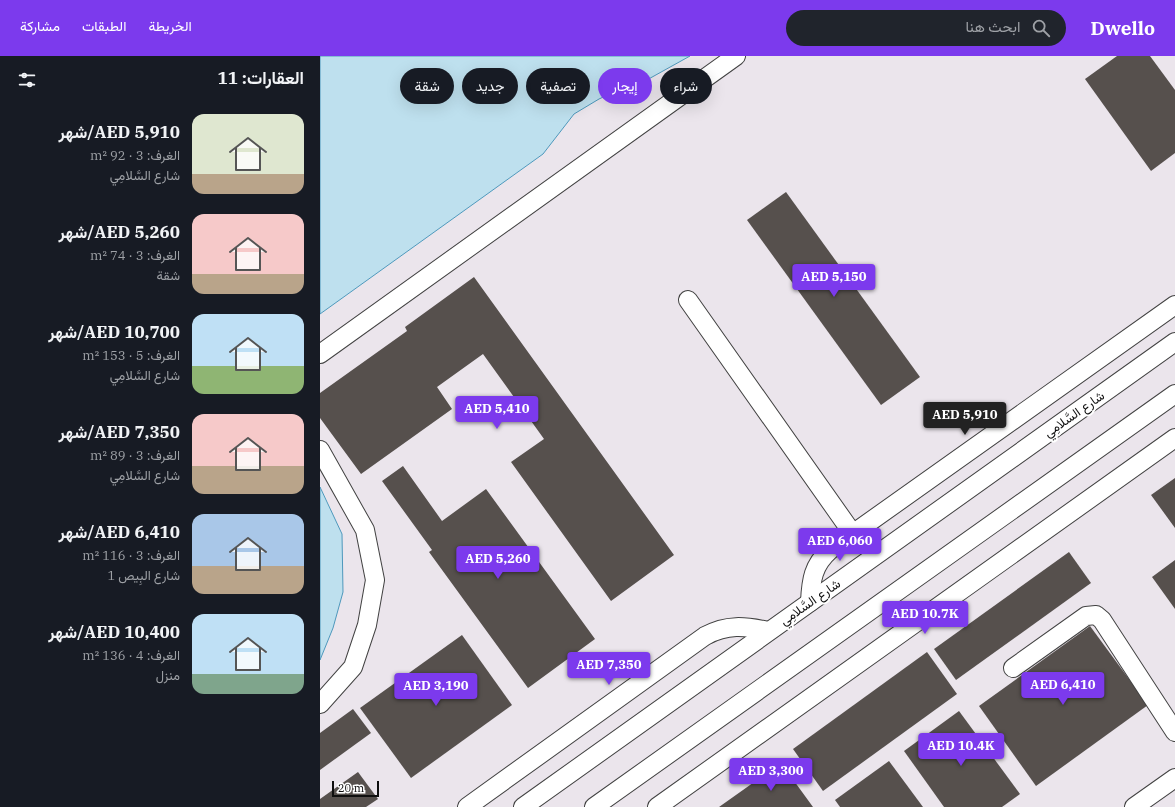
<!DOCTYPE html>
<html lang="ar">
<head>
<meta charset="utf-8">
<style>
	body { margin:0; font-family:"IBM Plex Serif",Vazirmatn,serif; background:#20242c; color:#f1f3f6; direction:rtl; height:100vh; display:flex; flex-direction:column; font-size:15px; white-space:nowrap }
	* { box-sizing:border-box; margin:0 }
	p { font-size:13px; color:#9ea1a6 }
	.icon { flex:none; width:22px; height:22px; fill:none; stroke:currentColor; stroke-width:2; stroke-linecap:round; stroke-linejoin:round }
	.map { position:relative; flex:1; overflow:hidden; direction:ltr }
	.side { display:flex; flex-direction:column; background:#171b24; width:320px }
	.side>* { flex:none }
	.guide { position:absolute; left:12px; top:12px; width:380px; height:36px; direction:rtl; display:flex; gap:8px }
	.scale { position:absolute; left:12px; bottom:10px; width:47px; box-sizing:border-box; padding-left:4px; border:2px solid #0f0f0f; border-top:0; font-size:11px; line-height:14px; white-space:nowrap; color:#0f0f0f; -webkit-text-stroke:3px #fff; paint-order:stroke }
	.price { position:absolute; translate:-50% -34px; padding:0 9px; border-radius:4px; background:#7c3aed; color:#fff; font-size:13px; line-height:26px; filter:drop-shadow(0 1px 2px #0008) }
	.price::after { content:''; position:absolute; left:50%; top:24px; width:12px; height:9px; margin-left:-6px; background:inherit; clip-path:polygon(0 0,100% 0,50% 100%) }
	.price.on { background:#222; color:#fff }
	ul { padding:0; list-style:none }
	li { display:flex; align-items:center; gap:12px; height:100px; padding:0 16px }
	li span { display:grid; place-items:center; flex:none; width:112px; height:80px; border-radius:12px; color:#555 }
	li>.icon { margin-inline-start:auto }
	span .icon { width:48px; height:48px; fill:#fffc; stroke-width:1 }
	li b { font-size:17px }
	h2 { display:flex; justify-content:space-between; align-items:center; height:48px; padding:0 16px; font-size:17px }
	.chip { padding:0 14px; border-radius:18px; background:#171b24; box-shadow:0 4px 16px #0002; font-size:14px; line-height:36px }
	.chip.on { background:#7c3aed; color:#fff }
	header { display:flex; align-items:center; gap:24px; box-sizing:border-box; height:56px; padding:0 20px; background:#7c3aed; color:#fff }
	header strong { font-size:19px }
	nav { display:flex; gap:22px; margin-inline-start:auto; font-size:14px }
	.search { width:280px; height:36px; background:#20242c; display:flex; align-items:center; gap:10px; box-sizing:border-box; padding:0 14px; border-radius:22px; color:#9ea1a6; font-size:15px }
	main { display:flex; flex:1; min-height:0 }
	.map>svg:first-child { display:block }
</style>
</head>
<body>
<header>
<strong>Dwello</strong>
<div class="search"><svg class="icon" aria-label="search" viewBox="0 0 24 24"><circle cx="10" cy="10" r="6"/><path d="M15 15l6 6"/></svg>ابحث هنا</div>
<nav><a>الخريطة</a><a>الطبقات</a><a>مشاركة</a></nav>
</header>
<main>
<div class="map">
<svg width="855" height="751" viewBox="0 0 855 751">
	<rect width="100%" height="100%" fill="#fdfaf3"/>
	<polygon fill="#ebe5ec" points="370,0 855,0 855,751 0,751 0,604 23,536 21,509 9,449 0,431 0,258 223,98 254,58 278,43 307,30 325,25"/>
	<g fill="#bee0ee" stroke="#4e98bc">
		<polygon points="0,0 370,0 325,25 307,30 279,43 254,58 223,98 0,258"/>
		<polygon points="0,431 22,478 23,536 13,572 0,604"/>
	</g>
	<g fill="#56504d">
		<polygon points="797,0 830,0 855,34 855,97 831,115 765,23"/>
		<polygon points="466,136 600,321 561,349 427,164"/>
		<polygon points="154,221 354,499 291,545 191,406 224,383 163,298 117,331 132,353 41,418 0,362 0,337 87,275 85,271"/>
		<polygon points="83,410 122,465 166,433 275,583 208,632 109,496 112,494 62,425"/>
		<polygon points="855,422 855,472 831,439"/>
		<polygon points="749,496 771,527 636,624 614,593"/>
		<polygon points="855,504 855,553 832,521"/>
		<polygon points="770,570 828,649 716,730 659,650"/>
		<polygon points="142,579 192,649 91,722 40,652"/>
		<polygon points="607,596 637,638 503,735 473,693"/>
		<polygon points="33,653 51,677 0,714 0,677"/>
		<polygon points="639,655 700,738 682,751 624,751 584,695"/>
		<polygon points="569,705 603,751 520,751 515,744"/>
		<polygon points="461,707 493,751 399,751 423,734"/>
		<polygon points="38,716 58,743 46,751 0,751 0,743"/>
	</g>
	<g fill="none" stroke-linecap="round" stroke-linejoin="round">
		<defs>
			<g id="minor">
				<polyline points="368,244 533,478"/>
				<polyline points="0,298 416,0"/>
				<polyline points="0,394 45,474 55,524 47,569 33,611 0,648"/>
				<path d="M490,546c1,-22 3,-37 20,-52l345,-245"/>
				<polyline points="693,612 766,560 776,559 782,564 855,676"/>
				<path d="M147,751l238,-171c22,-12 40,-10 63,-5"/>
				<polyline points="203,751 855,286"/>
				<polyline points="274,751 855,338"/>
				<polyline points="337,751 855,382"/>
				<polyline points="814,751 855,722"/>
			</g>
		</defs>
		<use href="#minor" stroke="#424242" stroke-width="20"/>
		<use href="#minor" stroke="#fff" stroke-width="18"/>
	</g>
	<g text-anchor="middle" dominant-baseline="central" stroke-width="4" stroke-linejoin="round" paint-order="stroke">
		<g font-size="13" fill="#0f0f0f" stroke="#fff">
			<text transform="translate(754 358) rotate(-35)">شارع السَّلامِي</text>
			<text transform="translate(490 546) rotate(-35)">شارع السَّلامِي</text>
		</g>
	</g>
</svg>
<div class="scale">20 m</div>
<b class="price" style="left:514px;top:242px">AED 5,150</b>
<b class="price" style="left:177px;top:374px">AED 5,410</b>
<b class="price on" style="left:645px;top:380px">AED 5,910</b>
<b class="price" style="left:520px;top:506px">AED 6,060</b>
<b class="price" style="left:178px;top:524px">AED 5,260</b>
<b class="price" style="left:605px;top:579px">AED 10.7K</b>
<b class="price" style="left:289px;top:630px">AED 7,350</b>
<b class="price" style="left:743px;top:650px">AED 6,410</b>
<b class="price" style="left:116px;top:651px">AED 3,190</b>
<b class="price" style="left:641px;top:711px">AED 10.4K</b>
<b class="price" style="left:451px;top:736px">AED 3,300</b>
<div class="guide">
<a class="chip">شراء</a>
<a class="chip on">إيجار</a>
<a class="chip">تصفية</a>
<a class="chip">جديد</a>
<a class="chip">شقة</a>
</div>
</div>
<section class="side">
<h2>العقارات: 11<svg class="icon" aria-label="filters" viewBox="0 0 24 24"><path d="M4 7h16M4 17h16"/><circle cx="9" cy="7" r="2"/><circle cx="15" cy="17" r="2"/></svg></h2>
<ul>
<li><span style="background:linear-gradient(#dfe7d0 75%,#b9a48a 0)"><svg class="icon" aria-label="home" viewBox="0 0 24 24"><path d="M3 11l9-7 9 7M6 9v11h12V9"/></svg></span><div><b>AED 5,910/شهر</b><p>الغرف: 3 · 92 m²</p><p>شارع السَّلامِي</p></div></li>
<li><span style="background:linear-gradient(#f6c9c9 75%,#b9a48a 0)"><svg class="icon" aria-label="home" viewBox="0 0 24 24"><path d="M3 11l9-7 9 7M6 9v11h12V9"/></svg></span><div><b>AED 5,260/شهر</b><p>الغرف: 3 · 74 m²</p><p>شقة</p></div></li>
<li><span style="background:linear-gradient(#bfe0f5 65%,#8fb573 0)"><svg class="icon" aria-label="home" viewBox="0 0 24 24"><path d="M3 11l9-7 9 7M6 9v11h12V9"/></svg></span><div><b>AED 10,700/شهر</b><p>الغرف: 5 · 153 m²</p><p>شارع السَّلامِي</p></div></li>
<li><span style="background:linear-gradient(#f6c9c9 65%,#b9a48a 0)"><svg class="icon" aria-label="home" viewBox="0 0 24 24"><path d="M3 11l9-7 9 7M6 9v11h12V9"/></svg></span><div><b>AED 7,350/شهر</b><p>الغرف: 3 · 89 m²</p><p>شارع السَّلامِي</p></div></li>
<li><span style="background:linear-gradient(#a9c7e8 65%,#b9a48a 0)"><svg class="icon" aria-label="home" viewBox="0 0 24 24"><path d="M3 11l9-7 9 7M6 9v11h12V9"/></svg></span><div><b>AED 6,410/شهر</b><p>الغرف: 3 · 116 m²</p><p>شارع البِيص 1</p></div></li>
<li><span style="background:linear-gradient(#bfe0f5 75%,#7fa58c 0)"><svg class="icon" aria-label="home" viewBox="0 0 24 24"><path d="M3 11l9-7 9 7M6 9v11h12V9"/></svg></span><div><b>AED 10,400/شهر</b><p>الغرف: 4 · 136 m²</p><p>منزل</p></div></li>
</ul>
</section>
</main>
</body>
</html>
